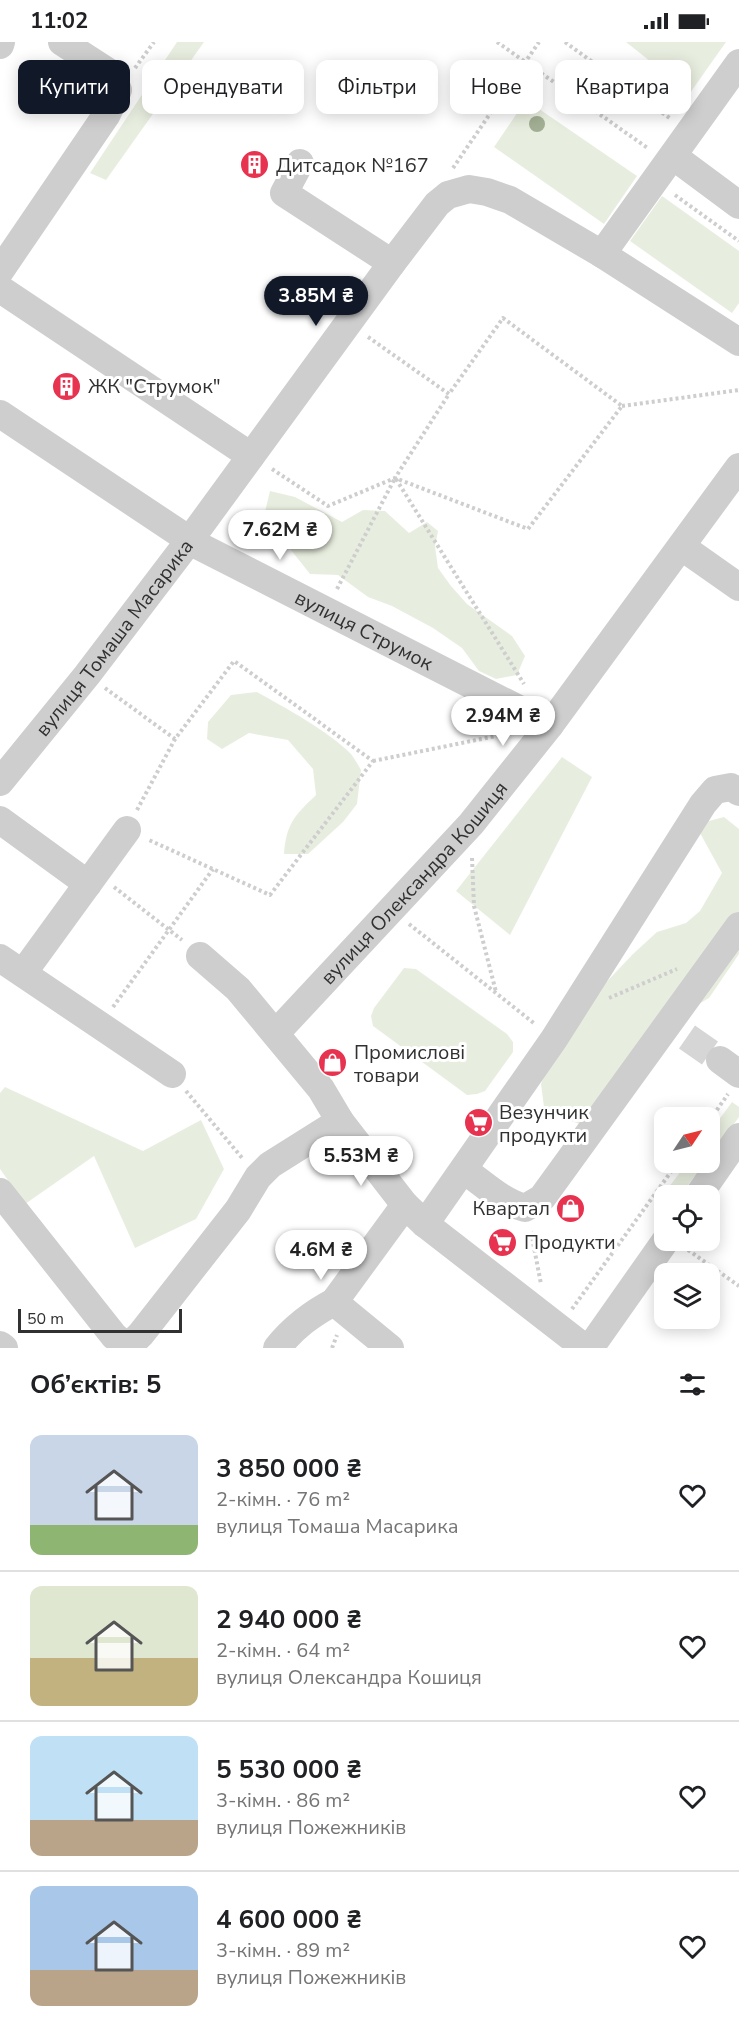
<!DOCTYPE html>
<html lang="uk">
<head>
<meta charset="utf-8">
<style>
	body { margin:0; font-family:"Nunito Sans",sans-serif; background:#f2f2f2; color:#202124; height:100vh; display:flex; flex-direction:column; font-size:22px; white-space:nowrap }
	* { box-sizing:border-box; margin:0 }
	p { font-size:20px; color:#757577 }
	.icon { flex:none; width:33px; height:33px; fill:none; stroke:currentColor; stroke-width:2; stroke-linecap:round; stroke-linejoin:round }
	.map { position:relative; height:1306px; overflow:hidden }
	.sheet { display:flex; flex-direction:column; background:#fff; flex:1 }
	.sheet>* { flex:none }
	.banner { position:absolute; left:18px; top:18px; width:704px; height:54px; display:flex; gap:12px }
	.needle { width:39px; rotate:55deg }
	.controls { position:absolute; left:654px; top:1065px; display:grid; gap:12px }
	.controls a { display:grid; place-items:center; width:66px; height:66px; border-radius:12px; background:#fff; box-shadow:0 3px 15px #0003; font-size:30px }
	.scale { position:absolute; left:18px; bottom:15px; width:164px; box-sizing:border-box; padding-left:6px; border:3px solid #313131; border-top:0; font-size:16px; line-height:21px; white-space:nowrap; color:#313131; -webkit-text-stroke:4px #fff; paint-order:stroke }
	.price { position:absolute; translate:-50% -51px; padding:0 14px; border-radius:21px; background:#fff; color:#222; font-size:20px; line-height:39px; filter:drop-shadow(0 2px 3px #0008) }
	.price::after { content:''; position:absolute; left:50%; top:36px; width:18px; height:14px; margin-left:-9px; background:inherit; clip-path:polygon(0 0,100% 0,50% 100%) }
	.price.active { background:#111827; color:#fff }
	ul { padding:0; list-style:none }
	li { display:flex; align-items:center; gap:18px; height:150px; padding:0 30px }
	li+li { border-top:2px solid #e0e0e0 }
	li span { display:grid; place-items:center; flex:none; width:168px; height:120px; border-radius:12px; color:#555 }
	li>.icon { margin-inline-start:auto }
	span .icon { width:72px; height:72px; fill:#fffc; stroke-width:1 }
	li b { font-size:26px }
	h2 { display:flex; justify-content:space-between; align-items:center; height:72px; padding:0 30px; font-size:26px }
	.pill { padding:0 21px; border-radius:12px; background:#fff; box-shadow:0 3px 15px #0003; font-size:21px; line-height:54px }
	.pill.active { background:#111827; color:#fff }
	.status { display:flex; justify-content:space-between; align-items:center; height:42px; padding:0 30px; background:#fff; direction:ltr }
	.status svg { height:16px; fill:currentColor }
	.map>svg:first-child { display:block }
</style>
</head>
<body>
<div class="status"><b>11:02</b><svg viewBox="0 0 49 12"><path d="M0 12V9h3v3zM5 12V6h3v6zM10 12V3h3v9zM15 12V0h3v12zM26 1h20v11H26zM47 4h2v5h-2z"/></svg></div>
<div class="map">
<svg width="739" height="1306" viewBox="0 0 739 1306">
	<rect width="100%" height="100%" fill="#fff"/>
	<g fill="#e8eedf">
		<polygon points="177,0 204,0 106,138 90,131"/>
		<polygon points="626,0 726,0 690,51"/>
		<polygon points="526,58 637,134 604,182 494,105"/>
		<polygon points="662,154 739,209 739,261 732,271 630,199"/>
		<polygon points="270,449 295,455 342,480 363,468 385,469 409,491 427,480 438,489 435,504 438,526 451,544 467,562 512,594 525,614 517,633 496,637 479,629 462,606 433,586 392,564 368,555 338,533 310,532 264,474"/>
		<path d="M257,650c27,15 73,40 94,62 4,5 7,11 10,16l-4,34 -14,18 -35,32h-24c2,-30 11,-39 32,-59l-3,-26 -25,-29 -39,-7 -27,16 -15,-10 1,-17 23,-27z"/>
		<polygon points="562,715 592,735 510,893 456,849"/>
		<polygon points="724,775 739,787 739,912 709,956 692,966 589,1085 571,1079 557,1069 544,1065 541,1042 551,1016 596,951 633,912 657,890 686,881 700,869 722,831 700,791 701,781"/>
		<polygon points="404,926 416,927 507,992 513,1000 513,1010 485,1049 477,1052 467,1053 373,984 371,974 374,966"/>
		<polygon points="5,1045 143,1109 201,1078 224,1127 196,1177 135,1206 94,1114 25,1162 0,1127 0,1051"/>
		<polygon points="732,1060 739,1065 739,1075 710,1115 710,1090"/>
		<polygon points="687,1121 705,1121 680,1153 669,1145"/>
	</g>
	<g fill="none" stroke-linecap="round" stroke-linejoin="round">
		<polyline stroke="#d6d6d6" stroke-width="28" stroke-dasharray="28 14" stroke-linecap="butt" points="687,995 720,1018"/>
		<g stroke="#cecece" stroke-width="4" stroke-dasharray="3 3" stroke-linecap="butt">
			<polyline points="497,0 649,107"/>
			<polyline points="565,0 671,77"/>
			<polyline points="135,26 154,0"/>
			<polyline points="453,126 539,0"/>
			<polyline points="675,153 739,199"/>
			<polyline points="368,295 449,352 503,276 622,364 528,487 395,436 449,352"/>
			<polyline points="622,364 739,348"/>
			<polyline points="272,427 328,464 395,436"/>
			<polyline points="396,437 524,642"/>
			<polyline points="337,547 395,436"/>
			<polyline points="105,646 175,697 234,619 373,719 270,853 149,798"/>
			<polyline points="373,719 511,691"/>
			<polyline points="137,768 175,697"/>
			<polyline points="472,816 474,864 496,950"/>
			<polyline points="114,845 182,898"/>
			<polyline points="409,882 535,982"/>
			<polyline points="609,956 677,927"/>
			<polyline points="113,965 213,827"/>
			<polyline points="186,1049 243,1117"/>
			<polyline points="710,1078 728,1052"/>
			<polyline points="531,1190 541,1242"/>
			<polyline points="688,1208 739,1244"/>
			<polyline points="572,1267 678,1120"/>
			<polyline points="332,1306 337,1293"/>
		</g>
		<g stroke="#cecece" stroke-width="28">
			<polyline points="0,3 1,0"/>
			<polyline points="673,114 739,163"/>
			<polyline points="300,121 284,151 392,221"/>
			<polyline points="602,212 739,21"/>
			<polyline points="0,229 107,72 118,48 110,31 62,0"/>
			<polyline points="0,247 251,414"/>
			<path id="s1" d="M0,372l197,131 353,180"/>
			<polyline points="682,505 739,545"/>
			<path id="s2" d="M0,740l87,-107 102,-134 203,-278 45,-59 11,-9 21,-6 18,3 23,8 92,54 137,88"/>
			<polyline points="0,778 88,842"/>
			<polyline points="200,914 238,947 321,1047 340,1079 405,1163 425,1182 585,1306"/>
			<polyline points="0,916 172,1032"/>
			<polyline points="23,931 127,788"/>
			<path id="s3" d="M276,991l195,-209 79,-99 189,-258"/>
			<polyline points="720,1018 739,1032"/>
			<path d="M464,1128c20,14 38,32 61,38l17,-10 197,-272"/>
			<polyline points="0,1150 114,1294 121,1300 132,1301"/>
			<polyline points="698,1154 739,1095"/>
			<polyline points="425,1182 554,997 703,762 715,748 731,745 739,750"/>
			<polyline points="132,1301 141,1292 238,1168 258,1135 270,1123 340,1079"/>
			<polyline points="0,1303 4,1306"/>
			<path d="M277,1306c17,-21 34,-34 57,-46"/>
			<polyline points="390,1306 334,1260 405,1163"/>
			<polyline points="590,1306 666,1198"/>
		</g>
	</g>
	<g fill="#a3af94">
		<circle cx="644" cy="31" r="8"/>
		<circle cx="537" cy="82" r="8"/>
	</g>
	<defs>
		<symbol id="building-disc" viewBox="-11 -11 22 22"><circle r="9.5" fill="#e73350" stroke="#fff"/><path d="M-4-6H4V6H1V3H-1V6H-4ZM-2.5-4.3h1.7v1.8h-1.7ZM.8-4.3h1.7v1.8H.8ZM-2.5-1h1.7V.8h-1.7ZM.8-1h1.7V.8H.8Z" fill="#fff"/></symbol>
		<symbol id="shop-disc" viewBox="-11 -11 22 22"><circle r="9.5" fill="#e73350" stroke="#fff"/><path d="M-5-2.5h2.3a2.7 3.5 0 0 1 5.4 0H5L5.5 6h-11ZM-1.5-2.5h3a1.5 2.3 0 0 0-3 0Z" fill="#fff"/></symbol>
		<symbol id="supermarket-disc" viewBox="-11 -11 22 22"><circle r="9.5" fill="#e73350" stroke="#fff"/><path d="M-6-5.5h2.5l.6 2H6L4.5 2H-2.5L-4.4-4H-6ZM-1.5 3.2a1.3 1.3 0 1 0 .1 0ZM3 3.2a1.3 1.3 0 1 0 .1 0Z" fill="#fff"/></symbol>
	</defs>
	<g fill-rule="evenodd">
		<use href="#building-disc" x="238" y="106" width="33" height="33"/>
		<use href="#building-disc" x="50" y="328" width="33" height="33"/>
		<use href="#shop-disc" x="316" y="1004" width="33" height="33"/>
		<use href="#supermarket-disc" x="462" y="1064" width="33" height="33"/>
		<use href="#shop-disc" x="554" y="1150" width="33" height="33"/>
		<use href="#supermarket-disc" x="486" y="1184" width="33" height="33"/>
	</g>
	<g text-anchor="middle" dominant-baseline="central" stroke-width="6" stroke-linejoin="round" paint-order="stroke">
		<g font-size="20" fill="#313131" stroke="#fff" text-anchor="start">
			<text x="276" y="123">Дитсадок №167</text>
			<text x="88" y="344">ЖК "Струмок"</text>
			<text x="354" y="1010">Промислові<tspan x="354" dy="23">товари</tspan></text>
			<text x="499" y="1070">Везунчик<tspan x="499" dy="23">продукти</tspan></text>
			<text x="550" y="1166" text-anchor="end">Квартал</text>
			<text x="524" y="1200">Продукти</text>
		</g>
		<g font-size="20" fill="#313131" stroke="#fff">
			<text stroke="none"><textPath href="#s1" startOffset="424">вулиця Струмок</textPath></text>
			<text stroke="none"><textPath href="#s2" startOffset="184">вулиця Томаша Масарика</textPath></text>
			<text stroke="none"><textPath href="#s3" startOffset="204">вулиця Олександра Кошиця</textPath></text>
		</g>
	</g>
</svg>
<div class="controls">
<a><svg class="needle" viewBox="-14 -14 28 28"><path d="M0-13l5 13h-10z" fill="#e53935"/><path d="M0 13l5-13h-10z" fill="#757577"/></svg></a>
<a><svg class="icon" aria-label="locate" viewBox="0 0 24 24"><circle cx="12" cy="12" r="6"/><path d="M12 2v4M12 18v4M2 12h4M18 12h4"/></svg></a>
<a><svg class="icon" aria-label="layers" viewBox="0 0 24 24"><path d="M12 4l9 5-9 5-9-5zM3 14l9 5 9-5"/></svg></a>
</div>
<div class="scale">50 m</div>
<b class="price active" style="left:316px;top:285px">3.85M ₴</b>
<b class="price" style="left:280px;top:519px">7.62M ₴</b>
<b class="price" style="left:503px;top:705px">2.94M ₴</b>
<b class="price" style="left:361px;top:1145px">5.53M ₴</b>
<b class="price" style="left:321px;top:1239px">4.6M ₴</b>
<div class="banner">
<a class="pill active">Купити</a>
<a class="pill">Орендувати</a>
<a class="pill">Фільтри</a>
<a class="pill">Нове</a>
<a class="pill">Квартира</a>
</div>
</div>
<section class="sheet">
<h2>Об’єктів: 5<svg class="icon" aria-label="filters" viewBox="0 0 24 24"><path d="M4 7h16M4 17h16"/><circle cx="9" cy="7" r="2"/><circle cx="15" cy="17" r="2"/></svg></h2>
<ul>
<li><span style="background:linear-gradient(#c9d6e8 75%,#8fb573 0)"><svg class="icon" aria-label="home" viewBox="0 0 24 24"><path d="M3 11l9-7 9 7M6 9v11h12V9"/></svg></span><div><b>3 850 000 ₴</b><p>2-кімн. · 76 m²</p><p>вулиця Томаша Масарика</p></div><svg class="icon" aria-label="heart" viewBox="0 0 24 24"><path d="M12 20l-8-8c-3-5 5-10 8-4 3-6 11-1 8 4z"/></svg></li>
<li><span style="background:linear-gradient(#dfe7d0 60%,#c2b280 0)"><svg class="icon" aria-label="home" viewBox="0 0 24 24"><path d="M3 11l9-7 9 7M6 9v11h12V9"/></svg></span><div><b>2 940 000 ₴</b><p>2-кімн. · 64 m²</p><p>вулиця Олександра Кошиця</p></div><svg class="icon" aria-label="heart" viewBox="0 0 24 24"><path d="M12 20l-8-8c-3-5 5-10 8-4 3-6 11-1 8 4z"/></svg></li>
<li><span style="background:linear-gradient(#bfe0f5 70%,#b9a48a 0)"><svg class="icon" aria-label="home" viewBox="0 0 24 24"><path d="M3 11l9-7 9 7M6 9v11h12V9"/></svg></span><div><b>5 530 000 ₴</b><p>3-кімн. · 86 m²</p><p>вулиця Пожежників</p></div><svg class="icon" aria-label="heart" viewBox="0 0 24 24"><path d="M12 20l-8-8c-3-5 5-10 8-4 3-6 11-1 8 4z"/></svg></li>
<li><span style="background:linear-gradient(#a9c7e8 70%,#b9a48a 0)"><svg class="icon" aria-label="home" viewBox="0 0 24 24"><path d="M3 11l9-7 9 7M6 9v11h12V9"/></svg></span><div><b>4 600 000 ₴</b><p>3-кімн. · 89 m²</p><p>вулиця Пожежників</p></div><svg class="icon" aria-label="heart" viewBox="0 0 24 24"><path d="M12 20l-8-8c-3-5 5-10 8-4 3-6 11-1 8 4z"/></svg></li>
</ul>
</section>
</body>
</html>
